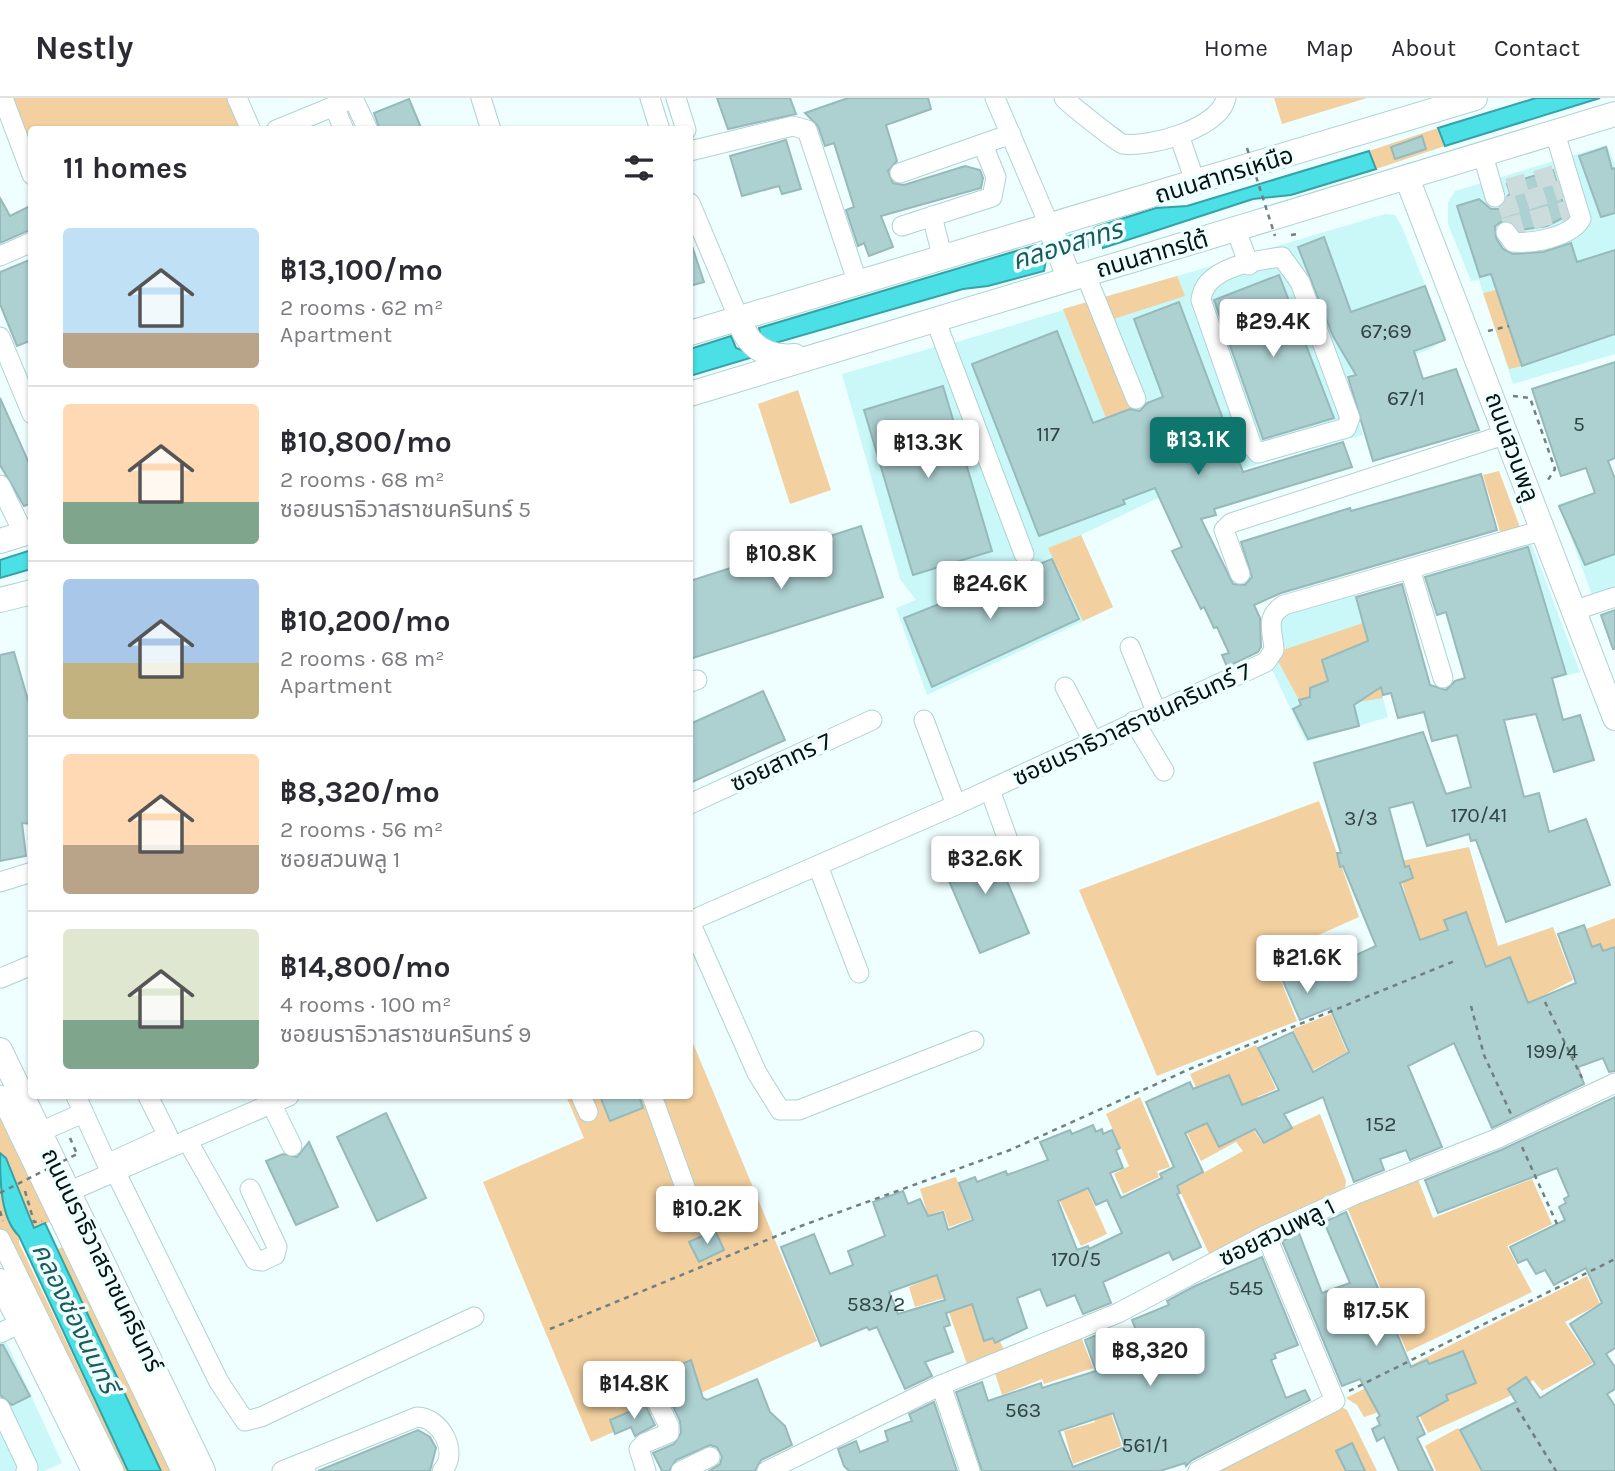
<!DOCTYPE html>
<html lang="en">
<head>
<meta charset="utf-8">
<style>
	body { margin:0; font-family:Karla,"Noto Sans Thai",sans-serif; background:#f7f7f7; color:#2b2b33; height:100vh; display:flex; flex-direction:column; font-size:26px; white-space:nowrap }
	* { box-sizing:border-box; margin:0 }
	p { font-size:23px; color:#7c7c81 }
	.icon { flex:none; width:38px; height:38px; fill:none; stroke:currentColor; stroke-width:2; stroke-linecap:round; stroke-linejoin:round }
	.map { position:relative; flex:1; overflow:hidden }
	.side { position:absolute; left:28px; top:28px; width:665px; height:973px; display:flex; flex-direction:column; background:#fff; border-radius:7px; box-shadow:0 2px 5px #0004 }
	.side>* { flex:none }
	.price { position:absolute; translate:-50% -60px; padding:0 16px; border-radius:7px; background:#fff; color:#222; font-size:23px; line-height:46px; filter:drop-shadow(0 2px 4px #0008) }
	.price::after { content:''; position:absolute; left:50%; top:42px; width:21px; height:16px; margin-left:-10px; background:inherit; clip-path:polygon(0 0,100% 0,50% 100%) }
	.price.current { background:#0f766e; color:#fff }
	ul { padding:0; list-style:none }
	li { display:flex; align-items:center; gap:21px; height:175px; padding:0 35px }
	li+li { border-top:2px solid #e1e1e2 }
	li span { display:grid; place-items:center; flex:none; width:196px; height:140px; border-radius:7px; color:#555 }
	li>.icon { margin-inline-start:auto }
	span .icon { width:84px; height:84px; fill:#fffc; stroke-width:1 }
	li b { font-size:30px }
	h2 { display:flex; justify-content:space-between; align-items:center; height:84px; padding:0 35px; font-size:30px }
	header { display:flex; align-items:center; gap:42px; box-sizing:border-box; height:98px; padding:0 35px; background:#fff; border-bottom:2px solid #e1e1e2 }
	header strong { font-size:33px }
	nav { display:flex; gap:38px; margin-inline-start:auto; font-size:24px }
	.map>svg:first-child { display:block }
</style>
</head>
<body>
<header>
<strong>Nestly</strong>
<nav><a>Home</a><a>Map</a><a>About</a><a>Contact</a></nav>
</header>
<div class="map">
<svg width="1615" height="1373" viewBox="0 0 1615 1373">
	<rect width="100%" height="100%" fill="#effefe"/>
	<g fill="#caf8f8">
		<polygon points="1607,47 1615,67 1615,256 1513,286 1479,182 1471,183 1448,126 1448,104 1455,93"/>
		<polygon points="1385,116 1395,117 1402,129 1447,241 1426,253 1343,279 1363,337 1185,387 1081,437 1113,509 927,597 896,510 916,502 900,481 842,276 939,248 1018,462 1034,455 950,246"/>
		<polygon points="1592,395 1606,429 1615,427 1615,493 1593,500 1559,406"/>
		<polygon points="1530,441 1580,574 1514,592 1476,459"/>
		<polygon points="1355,496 1388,619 1306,644 1272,571 1280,553 1277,523 1281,517"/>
		<polygon points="0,1230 62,1365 44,1373 0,1373"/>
	</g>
	<g fill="#f3d09f">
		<polygon points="13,0 231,0 246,31 32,32 31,47"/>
		<polygon points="1274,0 1367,0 1282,26"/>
		<polygon points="1438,30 1445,48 1376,71 1369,53"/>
		<polygon points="1177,178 1185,198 1098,226 1133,310 1106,320 1063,211"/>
		<polygon points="1496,192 1522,268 1509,271 1483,195"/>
		<polygon points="798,292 831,392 790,406 758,306"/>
		<polygon points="1499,373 1521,432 1501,437 1483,377"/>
		<polygon points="1081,437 1113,509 1083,523 1048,450"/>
		<polygon points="1363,525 1383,600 1358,604 1352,596 1368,588 1351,550 1322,562 1328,583 1311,590 1310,599 1299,602 1278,563 1280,553"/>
		<polygon points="1319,703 1359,819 1271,858 1297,923 1157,978 1079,792"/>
		<polygon points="1469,749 1498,848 1553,829 1573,882 1517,911 1429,878 1396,764"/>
		<polygon points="1615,820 1615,852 1596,859 1586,831"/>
		<polygon points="1331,916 1347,954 1313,972 1293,931"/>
		<polygon points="690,938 817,1243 591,1344 483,1084 584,1040 566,998 690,998"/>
		<polygon points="1256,947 1276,991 1257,999 1268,1020 1251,1028 1261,1043 1320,1016 1346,1083 1344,1097 1211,1160 1178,1089 1243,1053 1236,1044 1201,1063 1187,1035 1211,1022 1190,976"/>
		<polygon points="1140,999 1170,1069 1157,1073 1159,1079 1123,1096 1114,1076 1129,1068 1106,1016"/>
		<polygon points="0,1006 56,1121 19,1138 19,1145 128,1373 119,1373 0,1131"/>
		<polygon points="1416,1076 1433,1120 1532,1081 1552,1126 1507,1148 1532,1194 1407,1254 1347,1109"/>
		<polygon points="956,1079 971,1121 949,1129 944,1112 928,1117 920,1091"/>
		<polygon points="1087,1091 1107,1136 1081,1148 1060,1103"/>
		<polygon points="65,1148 176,1373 161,1373 152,1355 58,1151"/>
		<polygon points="933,1171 987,1213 1006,1257 969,1272 944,1200 915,1209 909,1189 935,1178"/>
		<polygon points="1587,1178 1600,1206 1565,1224 1593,1265 1542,1293 1533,1282 1508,1299 1428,1335 1412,1303 1364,1319 1357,1307 1346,1300"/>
		<polygon points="1080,1236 1093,1270 1044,1286 1042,1281 1002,1297 994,1272"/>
		<polygon points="1108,1306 1122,1348 1073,1366 1064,1333 1095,1324 1092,1312"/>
		<polygon points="1340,1308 1347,1312 1377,1373 1208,1373"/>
		<polygon points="1458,1330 1481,1373 1436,1373 1425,1348"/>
	</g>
	<g fill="#4ae0e5" stroke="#36a2a6" stroke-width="2">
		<polygon points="1536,0 1600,0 1445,48 1438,30"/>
		<polygon points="1369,53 1376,71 1291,97 1253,101 1103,150 1096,129 1156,110 1187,108"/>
		<polygon points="1036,147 1047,156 1044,173 988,188 963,191 772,246 760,236 759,230"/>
		<polygon points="731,238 736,250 757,258 690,278 690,251"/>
		<polygon points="31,452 31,471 0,480 0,462"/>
		<path d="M0,1055l6,5 28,70 11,-5 116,248h-33l-109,-235c-19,-18 -19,-57 -19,-83z"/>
	</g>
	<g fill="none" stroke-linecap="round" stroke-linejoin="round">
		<polyline stroke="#4ae0e5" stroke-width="18" points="1046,153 1120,131"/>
	</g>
	<g fill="#add0d1" stroke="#97b9ba" stroke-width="2" fill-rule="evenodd">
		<polygon points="717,0 790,0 796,16 728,31"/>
		<polygon points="848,0 928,0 931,11 886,27 897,63 888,73 893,85 904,87 965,68 980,72 983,80 981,90 881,118 893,149 869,158 864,145 858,148 846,112 854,109 834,45 825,48 818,28 805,15"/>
		<polygon points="409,1 422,32 380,32 374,15"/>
		<polygon points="1422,38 1426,51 1395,61 1391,49"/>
		<polygon points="786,42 801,91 782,96 779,88 742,98 730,58"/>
		<polygon points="1606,49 1612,71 1615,70 1615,115 1601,119 1579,58"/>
		<polygon points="1553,72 1567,118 1547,128 1521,132 1512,123 1504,122 1495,128 1496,140 1503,151 1513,156 1543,154 1571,145 1577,164 1615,152 1615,236 1522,268 1491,176 1480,179 1457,108 1479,101 1491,111 1499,111 1510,95 1507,86"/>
		<polygon points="0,100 10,118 32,107 32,131 0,145"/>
		<polygon points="1324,139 1351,214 1425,188 1445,242 1414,253 1423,281 1456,271 1479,332 1373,363 1348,279 1356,277 1333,238 1298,149"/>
		<polygon points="692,148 704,184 690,188 690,149"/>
		<polygon points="32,161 32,242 17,248 0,206 0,174"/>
		<polygon points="1279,177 1334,320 1263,341 1214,202"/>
		<polygon points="1179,204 1243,374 1343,344 1352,369 1214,411 1216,417 1201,421 1233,486 1245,487 1252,479 1241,444 1350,410 1351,413 1481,376 1497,432 1281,495 1254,507 1260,520 1261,549 1258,554 1227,569 1222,557 1229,555 1217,529 1214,530 1204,509 1201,511 1172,453 1182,449 1155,390 1123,402 1125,406 1039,438 972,266 1057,233 1093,325 1130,311 1140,313 1147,305 1163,299 1134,221"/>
		<polygon points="1615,264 1615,360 1608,363 1615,381 1615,456 1585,467 1559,408 1595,395 1586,370 1561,378 1532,291"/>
		<polygon points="943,288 992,453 913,477 864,312"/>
		<polygon points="0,300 28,363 32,361 32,405 24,408 0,367"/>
		<polygon points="861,428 883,499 690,561 690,483"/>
		<path d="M1528,449l38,127 -14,4 11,42 17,-5 14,45 -40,12 -18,-58 -32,6 20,77 15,-4 10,39 37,-13 24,66 -104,37 -30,-82 -5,1 -2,-7 -42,12 -14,-44 -24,6 16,59 4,-1 4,12 -13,5 20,57 28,-10 -4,-10 22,-8 20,55 24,-10 18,46 48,-20 -18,-49 26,-9 8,22 8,-3 3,7 12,-4v124l-6,1 -6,-14 -25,9 6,17 -92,44 -38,-85 -46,23 34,81 -32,13 -4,-10 -26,9 4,11 -30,12 -31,-85 -39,17 8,14 -28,15 -9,-14 -36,18 -12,-24 -22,10 18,39 -26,14 3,7 -3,1 24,53 -28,13 -4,-8 -66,30 8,21 -28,11 -8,-19 -28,11 -7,-17 -23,9 10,30 -32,15 -2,-5 -9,3 -12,-37 -26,9 4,12 -6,2 9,25 -28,10 7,14 -27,13 -28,-62 -8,3 -2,-3 -46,19 -40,-99 33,-13 16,40 23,-9 -5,-14 37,-15 -12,-34 30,-11 5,13 12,-5 8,17 15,-4 5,18 25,-10 -14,-37 16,-6 2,5 29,-11 1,4 41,-15 -8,-18 30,-12 2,4 21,-9 3,7 6,-3 1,5 9,-4 8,18 -4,2 7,18 -13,5 11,25 41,-20 -2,-4 14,-7 -28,-65 44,-20 3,7 36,-14 13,30 37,-15 -21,-42 35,-16 20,40 36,-20 -19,-44 -30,12 -21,-48 14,-6 -7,-14 29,-13 17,34 25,-10 -3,-7 22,-10 -33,-80 -3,1 -3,-14h4l-27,-90 109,-31 23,62 25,-7 -14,-52 -25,6 -8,-29 -26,6 -7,-25 -8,2 -2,-8 -27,18 5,21 -51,13 -15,-30 8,-4 -2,-5 11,-3v-9l18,-7 -6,-21 46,-19 -12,-44 46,-13 28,101 16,5 9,-9 10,-3 -19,-66 -9,3 -12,-38zM1088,1090l8,17 11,-5 15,33 -33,16 -1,-3 -11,4 -19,-49zM937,1177l8,25 -47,14 -9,-22z"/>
		<polygon points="1052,461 1079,521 932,589 904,520"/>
		<polygon points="1615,512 1615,551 1613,551 1601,517"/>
		<polygon points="14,554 32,616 32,726 22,725 26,758 0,763 0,557"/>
		<polygon points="763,593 785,642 690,685 690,626"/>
		<polygon points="989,741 1029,835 980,855 940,762"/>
		<polygon points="600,998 639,998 643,1010 610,1023"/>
		<polygon points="1615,999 1615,1250 1606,1256 1615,1269 1615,1291 1607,1296 1615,1308 1615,1373 1482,1373 1460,1332 1516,1304 1508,1291 1526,1279 1540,1300 1595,1266 1570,1226 1602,1205 1586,1170 1554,1187 1545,1172 1536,1176 1527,1161 1518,1165 1510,1149 1565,1122 1559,1109 1566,1105 1564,1101 1569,1098 1557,1070 1438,1115 1425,1082 1501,1052"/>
		<polygon points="386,1015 426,1100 377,1123 337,1039"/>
		<polygon points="309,1044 338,1109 296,1127 266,1063 283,1056 297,1059"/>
		<polygon points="1346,1114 1411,1269 1427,1262 1429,1266 1463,1253 1476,1285 1446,1297 1448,1302 1417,1319 1425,1336 1417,1340 1433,1373 1399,1373 1384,1339 1377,1343 1372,1331 1380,1327 1377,1320 1380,1318 1360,1281 1342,1288 1282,1143 1299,1135 1322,1195 1350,1185 1324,1124"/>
		<polygon points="715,1132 724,1152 699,1164 689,1144"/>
		<path d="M1262,1159l36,88 -24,9 2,4 -5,2 15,38 19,-8 5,10 -118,60 -6,6 -1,-3 -25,8h-178l-26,-79 26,-10 6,19 53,-18 1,5 54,-17 -11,-31 21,-9 5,13 27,-9 -6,-15 37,-15 -2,-4 28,-15zM1113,1315l12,34 -52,20 -14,-36z"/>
		<polygon points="0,1247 3,1247 30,1298 12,1307 0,1297"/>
		<polygon points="691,1262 703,1300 707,1302 757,1281 770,1314 785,1328 792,1347 761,1362 755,1373 709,1373 720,1366 722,1359 717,1349 710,1347 676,1362 669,1373 662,1373 653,1355 674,1346 681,1335 680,1323 668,1298 674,1295 665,1273"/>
		<polygon points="934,1304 957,1373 849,1373 844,1368 838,1351 856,1343 860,1354 888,1343 885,1333 912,1323 909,1316"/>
		<polygon points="645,1307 655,1327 635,1338 631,1329 615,1336 610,1322"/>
		<polygon points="418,1332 430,1339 436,1350 430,1373 318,1373"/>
		<polygon points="1352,1345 1365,1373 1346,1373 1336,1353"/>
	</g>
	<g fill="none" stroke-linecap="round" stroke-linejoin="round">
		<g stroke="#ccdbdb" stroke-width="19" stroke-dasharray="19 10" stroke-linecap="butt">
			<polyline points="1508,90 1557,76"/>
			<polyline points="1499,111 1562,91"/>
			<polyline points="1504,130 1568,112"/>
		</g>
		<defs>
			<g id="minor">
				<polyline points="3,0 32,77"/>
				<polyline points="237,0 251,32"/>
				<polyline points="353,0 368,32"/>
				<polyline points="481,0 491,32"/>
				<polyline points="650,0 660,32"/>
				<polyline points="676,0 686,32"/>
				<polyline points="995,0 1050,129"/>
				<path d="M1064,0c4,5 54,45 59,46 27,4 97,-16 103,-46"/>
				<polyline points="334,8 344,32"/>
				<polyline points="276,32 354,0"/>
				<polyline points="1179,37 1196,86"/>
				<polyline points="690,53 793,28 807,32 858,186"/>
				<polyline points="1483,57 1495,99"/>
				<polyline points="900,75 1011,36"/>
				<polyline points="690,105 739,221"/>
				<polyline points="932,118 943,161"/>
				<polyline points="902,128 992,99 996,79 983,47"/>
				<polyline points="1236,132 1249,167"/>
				<path d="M1506,134l7,10c19,2 58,-5 68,-23l-26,-86"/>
				<polyline points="0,158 32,144"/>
				<path d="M1282,159l18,25 50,136 -4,10 -88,25 -6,-7 -51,-146c3,-32 54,-40 81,-43z"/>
				<polyline points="1085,175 1136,301"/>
				<polyline points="935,221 1024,456"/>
				<polyline points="0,239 32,316"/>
				<polyline points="0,387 24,436"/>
				<polyline points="1410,471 1443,580"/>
				<polyline points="1240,476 1224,432 1231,425 1507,336"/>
				<polyline points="1573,513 1615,499"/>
				<polyline points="1130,549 1156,613"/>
				<polyline points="690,584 697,582"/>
				<polyline points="1065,589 1093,643"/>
				<polyline points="924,622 956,707"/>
				<polyline points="1134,623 1164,673"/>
				<polyline points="990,692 1014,759"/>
				<polyline points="690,706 872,622"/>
				<polyline points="818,768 859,875"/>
				<polyline points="0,784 32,774"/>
				<path d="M690,823l266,-116 310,-143 8,-12c-1,-20 -10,-32 10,-45l259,-75"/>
				<polyline points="690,824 757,975 780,1012 799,1012 974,943"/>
				<polyline points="1,880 32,867"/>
				<polyline points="0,997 181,1373"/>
				<polyline points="76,998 107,1066 168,1038 148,998"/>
				<polyline points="581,998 588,1014"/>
				<polyline points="652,998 698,1125"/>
				<polyline points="271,1005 292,1048"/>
				<polyline points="40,1034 83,1015"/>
				<polyline points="187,1042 255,1162 262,1163 275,1157 277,1149 250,1091"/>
				<polyline points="115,1073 219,1284 245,1323 261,1319 474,1219"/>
				<polyline points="68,1094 289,998"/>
				<polyline points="0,1141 114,1373"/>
				<polyline points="0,1235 21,1225"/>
				<polyline points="941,1287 970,1373"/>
				<polyline points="0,1310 28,1369 26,1373"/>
				<polyline points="282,1373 302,1365"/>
				<path d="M306,1373l-4,-8 115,-46c23,0 43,35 25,54"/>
				<polyline points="646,1373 639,1351 645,1345 669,1335 669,1328 652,1293"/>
				<polyline points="681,1373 710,1359"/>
				<polyline points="767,1373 941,1287 1118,1215 1266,1137 1354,1097 1496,1041 1615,985"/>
				<polyline points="1198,1373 1335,1303 1266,1137"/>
			</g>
			<g id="major">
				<polyline points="1407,80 1615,620"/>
				<polyline points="1050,129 1069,180"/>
				<path d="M739,221c8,27 27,40 56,37"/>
				<polyline points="690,235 1475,0"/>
				<polyline points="690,296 1615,16"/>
				<polyline points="0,443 32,433"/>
				<polyline points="0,502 32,494"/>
				<polyline points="0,952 203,1373"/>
				<polyline points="0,1183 94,1373"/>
			</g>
		</defs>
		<use href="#minor" stroke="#afd2d3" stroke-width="21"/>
		<use href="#major" stroke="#afd2d3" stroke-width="26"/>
		<g stroke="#717f7f" stroke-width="2.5" stroke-dasharray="5 5" stroke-linecap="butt">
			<polyline points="1291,137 1298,136"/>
			<polyline points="1488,233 1509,228"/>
			<polyline points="1513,298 1530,300 1555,371 1546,385"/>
			<polyline points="1545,904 1582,980"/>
			<polyline points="1471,908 1484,957 1511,1016"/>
			<polyline points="70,1040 77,1056"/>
			<polyline points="1522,1049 1557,1126"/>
			<polyline points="25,1093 34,1124 42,1123"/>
			<polyline points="0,1113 3,1123"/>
			<polyline points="550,1231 801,1128 1010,1052 1192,970 1457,862"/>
			<polyline points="1349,1293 1615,1161"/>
			<polyline points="1517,1310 1556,1373"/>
		</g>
		<use href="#minor" stroke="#fff" stroke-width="19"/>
		<use href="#major" stroke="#fff" stroke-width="24"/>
		<g stroke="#717f7f" stroke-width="2.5" stroke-dasharray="5 5" stroke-linecap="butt">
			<polyline points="1247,50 1275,138"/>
			<polyline points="0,1095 77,1056"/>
		</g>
	</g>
	<g text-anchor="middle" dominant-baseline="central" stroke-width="7" stroke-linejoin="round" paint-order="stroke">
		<g font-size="21" fill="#304242">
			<text x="1386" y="233">67;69</text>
			<text x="1406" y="300">67/1</text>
			<text x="1579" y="326">5</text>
			<text x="1048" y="336">117</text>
			<text x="1479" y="717">170/41</text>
			<text x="1361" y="720">3/3</text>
			<text x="1552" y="953">199/4</text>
			<text x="1381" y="1026">152</text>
			<text x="1076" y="1161">170/5</text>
			<text x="1246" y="1190">545</text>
			<text x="876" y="1206">583/2</text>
			<text x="1023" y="1312">563</text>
			<text x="1145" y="1347">561/1</text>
		</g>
		<g font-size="24" fill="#061313" stroke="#effefe">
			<text transform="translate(1224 77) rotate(-17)">ถนนสาทรเหนือ</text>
			<text transform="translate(1152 156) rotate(-16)">ถนนสาทรใต้</text>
			<text transform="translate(1512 349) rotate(70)">ถนนสวนพลู</text>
			<text transform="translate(1132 626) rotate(-25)">ซอยนราธิวาสราชนครินทร์ 7</text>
			<text transform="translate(781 664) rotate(-25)">ซอยสาทร 7</text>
			<text transform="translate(1277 1134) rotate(-26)">ซอยสวนพลู 1</text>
			<text transform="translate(102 1162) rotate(64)">ถนนนราธิวาสราชนครินทร์</text>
		</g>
		<g font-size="26" font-style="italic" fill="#1c5a5b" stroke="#effefe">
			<text transform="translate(1067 147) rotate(-17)">คลองสาทร</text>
			<text transform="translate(75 1220) rotate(64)">คลองช่องนนทรี</text>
		</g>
	</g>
</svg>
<b class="price" style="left:1273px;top:261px">฿29.4K</b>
<b class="price current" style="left:1198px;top:379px">฿13.1K</b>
<b class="price" style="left:928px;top:382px">฿13.3K</b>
<b class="price" style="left:781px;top:493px">฿10.8K</b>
<b class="price" style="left:990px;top:523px">฿24.6K</b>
<b class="price" style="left:985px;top:798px">฿32.6K</b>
<b class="price" style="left:1307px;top:897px">฿21.6K</b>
<b class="price" style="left:707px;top:1148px">฿10.2K</b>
<b class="price" style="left:1376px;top:1250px">฿17.5K</b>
<b class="price" style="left:1150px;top:1290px">฿8,320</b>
<b class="price" style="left:634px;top:1323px">฿14.8K</b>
<section class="side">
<h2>11 homes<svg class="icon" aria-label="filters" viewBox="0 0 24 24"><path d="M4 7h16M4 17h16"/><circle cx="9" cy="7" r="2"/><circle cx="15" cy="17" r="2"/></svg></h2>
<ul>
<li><span style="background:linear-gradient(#bfe0f5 75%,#b9a48a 0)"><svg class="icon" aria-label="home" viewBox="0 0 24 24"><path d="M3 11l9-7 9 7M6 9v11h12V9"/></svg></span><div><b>฿13,100/mo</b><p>2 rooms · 62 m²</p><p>Apartment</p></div></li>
<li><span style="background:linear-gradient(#ffd9b3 70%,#7fa58c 0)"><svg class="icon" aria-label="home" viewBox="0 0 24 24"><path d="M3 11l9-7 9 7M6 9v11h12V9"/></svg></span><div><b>฿10,800/mo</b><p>2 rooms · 68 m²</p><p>ซอยนราธิวาสราชนครินทร์ 5</p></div></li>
<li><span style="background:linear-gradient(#a9c7e8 60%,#c2b280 0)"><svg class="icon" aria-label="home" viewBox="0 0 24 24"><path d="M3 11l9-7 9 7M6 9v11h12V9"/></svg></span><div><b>฿10,200/mo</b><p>2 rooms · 68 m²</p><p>Apartment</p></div></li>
<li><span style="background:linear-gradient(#ffd9b3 65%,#b9a48a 0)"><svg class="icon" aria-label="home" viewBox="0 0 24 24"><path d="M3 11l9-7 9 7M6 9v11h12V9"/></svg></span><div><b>฿8,320/mo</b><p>2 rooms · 56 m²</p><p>ซอยสวนพลู 1</p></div></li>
<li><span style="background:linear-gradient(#dfe7d0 65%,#7fa58c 0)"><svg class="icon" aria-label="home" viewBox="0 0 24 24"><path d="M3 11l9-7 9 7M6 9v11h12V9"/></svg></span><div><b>฿14,800/mo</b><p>4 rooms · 100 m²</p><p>ซอยนราธิวาสราชนครินทร์ 9</p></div></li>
</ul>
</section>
</div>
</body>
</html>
